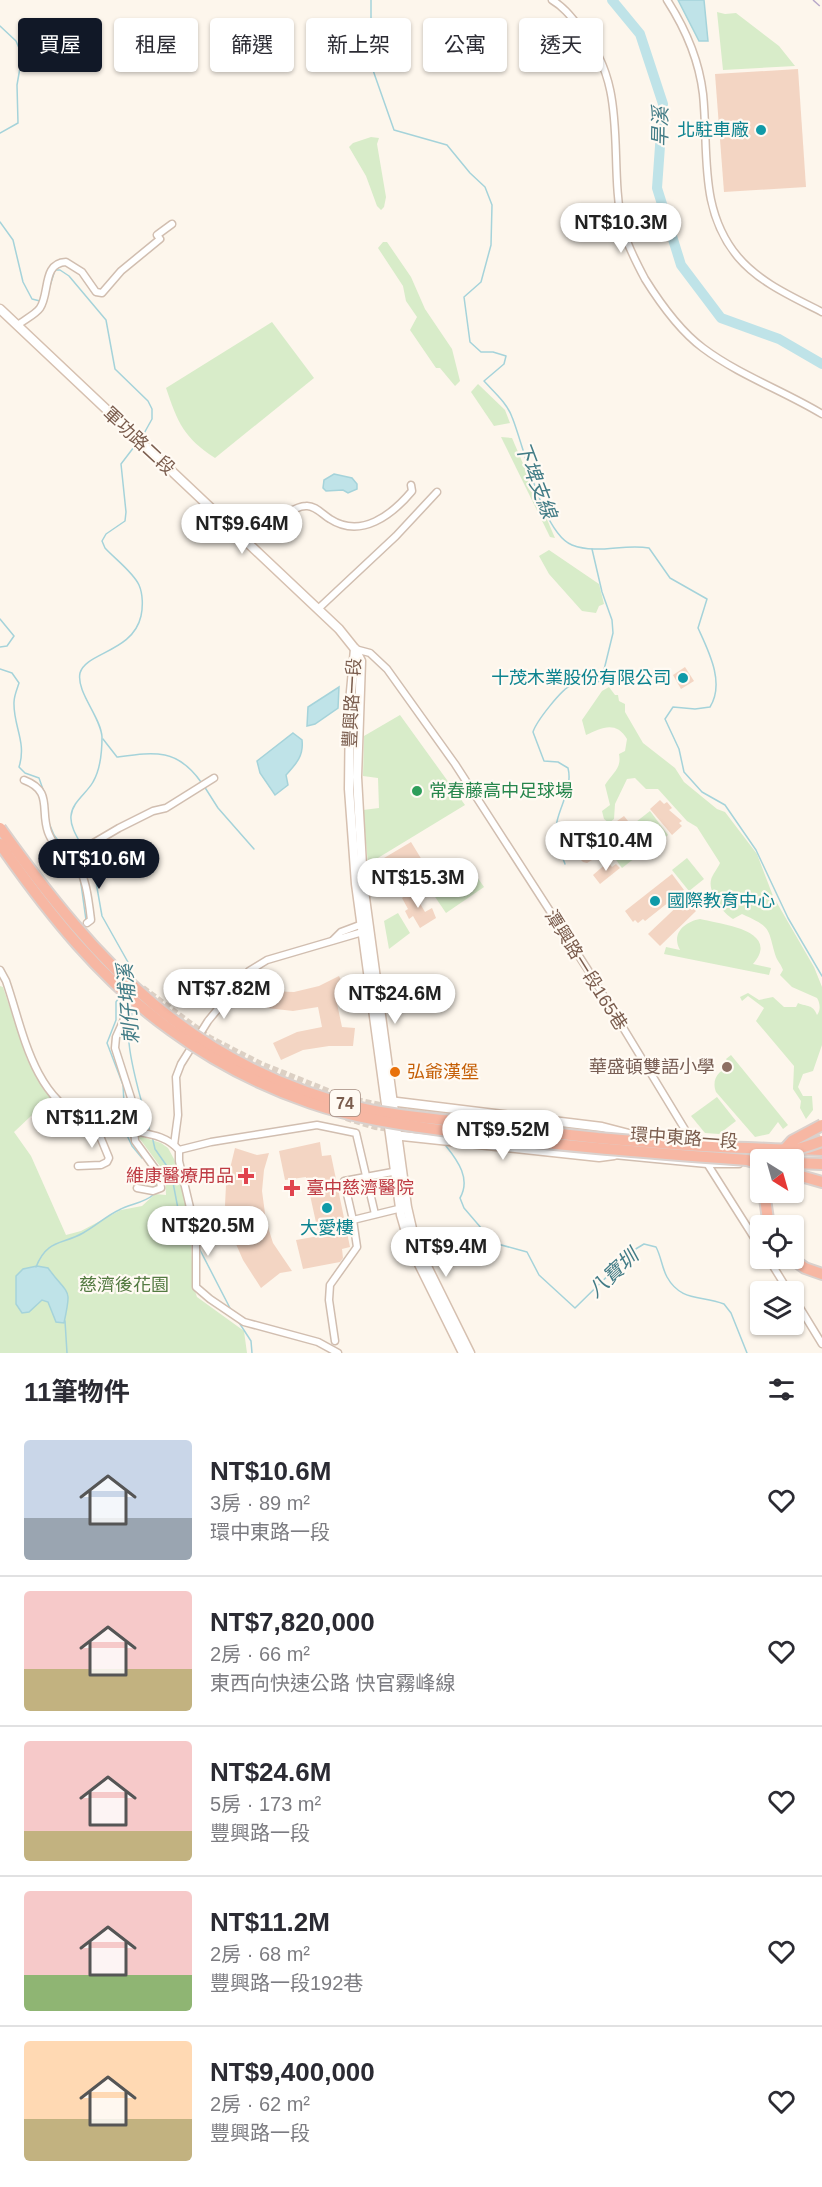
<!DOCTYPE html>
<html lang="zh-TW">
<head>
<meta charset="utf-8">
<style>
	body { margin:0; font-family:Arial,"Noto Sans TC",sans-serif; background:#f7f7f7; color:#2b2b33; height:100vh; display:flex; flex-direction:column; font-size:22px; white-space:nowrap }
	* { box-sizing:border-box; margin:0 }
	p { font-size:20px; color:#7c7c81 }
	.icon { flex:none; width:33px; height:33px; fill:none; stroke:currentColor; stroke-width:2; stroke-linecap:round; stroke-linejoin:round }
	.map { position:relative; height:1353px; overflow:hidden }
	.details { display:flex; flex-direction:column; background:#fff; flex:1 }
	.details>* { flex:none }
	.banner { position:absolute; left:18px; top:18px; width:786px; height:54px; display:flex; gap:12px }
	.needle { width:39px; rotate:143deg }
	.buttons { position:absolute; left:750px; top:1149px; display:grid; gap:12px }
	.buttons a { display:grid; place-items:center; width:54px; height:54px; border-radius:6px; background:#fff; box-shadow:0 2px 4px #0004; font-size:30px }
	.price { position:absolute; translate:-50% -51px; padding:0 14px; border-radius:21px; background:#fff; color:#222; font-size:20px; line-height:39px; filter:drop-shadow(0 2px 3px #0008) }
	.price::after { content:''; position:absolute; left:50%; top:36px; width:18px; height:14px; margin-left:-9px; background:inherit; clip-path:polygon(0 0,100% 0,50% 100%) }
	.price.active { background:#111827; color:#fff }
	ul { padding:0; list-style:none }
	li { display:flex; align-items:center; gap:18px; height:150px; padding:0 24px }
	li+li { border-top:2px solid #e1e1e2 }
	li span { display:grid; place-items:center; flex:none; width:168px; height:120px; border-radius:6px; color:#555 }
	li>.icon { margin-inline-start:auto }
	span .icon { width:72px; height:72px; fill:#fffc; stroke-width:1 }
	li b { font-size:26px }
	h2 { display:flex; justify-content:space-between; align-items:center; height:72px; padding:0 24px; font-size:26px }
	.chip { padding:0 21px; border-radius:6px; background:#fff; box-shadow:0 2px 4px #0004; font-size:21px; line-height:54px }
	.chip.active { background:#111827; color:#fff }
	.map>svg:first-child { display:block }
</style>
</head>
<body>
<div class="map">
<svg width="822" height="1353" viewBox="0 0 822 1353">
	<rect width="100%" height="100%" fill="#fdf6ec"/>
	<g fill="#d8ecc9">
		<polygon points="717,12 725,14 736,13 779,46 795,66 723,70"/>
		<polygon points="371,137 379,138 377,144 386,197 384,207 381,210 377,206 366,176 349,147 353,143"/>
		<polygon points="383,242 387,242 411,277 425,309 452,349 460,381 455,386 440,368 436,368 410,330 417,317 406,301 403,286 378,248"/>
		<path d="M272,322l42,56 -99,80c-32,-21 -37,-35 -49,-70z"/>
		<polygon points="478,384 505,410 510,423 494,426 471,392"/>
		<polygon points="501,437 512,438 555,538 550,537"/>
		<polygon points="549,550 599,584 604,604 599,606 596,613 582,611 549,574 539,556"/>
		<path d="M609,687l6,8h3l1,6 6,3v8l18,31 32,25 9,14 33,27 8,3 32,42 16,42 41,71 8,20v58l-9,26 -10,3 -5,13 5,9h9l1,14 -7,9 -6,-11 1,-7 -8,-12 1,-23 -38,-45 8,-13 -16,-12 -6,5 -2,-4 8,-4 11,7 14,-3 11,10h12l2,-4c9,4 15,1 19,12 4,-5 3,-12 0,-17l-25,-11 -12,-12 3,-5c-2,-6 -5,-8 -7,-13 -9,-29 -3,-29 -34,-43l-9,5c-11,-6 -25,-27 -22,-39 1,-5 7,-12 9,-17l-23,-36 -10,-6 -29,-32h-12l-11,-11 -8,1 -12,25 -1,15 -5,4 -5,-4 -2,-8 8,-6 -5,-20c7,-12 17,-16 14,-31l6,-3 2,-12c-11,-19 -26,-11 -41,-4l-4,-15 20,-29z"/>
		<polygon points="400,715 465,805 368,864 363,810 379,808 378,778 363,776 364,736"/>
		<polygon points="650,811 668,835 655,846 636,822"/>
		<polygon points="637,833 649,847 622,868 611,853"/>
		<polygon points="687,858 704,879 689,891 672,870"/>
		<polygon points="466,861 484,887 446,913 429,888"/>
		<polygon points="398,913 410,933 389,949 384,921"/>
		<path d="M700,919c20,5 82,11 53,45l18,4 -2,7 -105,-21 2,-7 14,3c-9,-16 4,-28 20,-31z"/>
		<polygon points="0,986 3,987 27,1059 50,1098 14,1132 31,1156 66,1235 81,1231 121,1210 142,1206 155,1194 166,1195 165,1173 137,1135 161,1143 168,1148 174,1159 190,1221 193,1285 197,1297 244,1331 247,1353 0,1353"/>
		<path d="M731,1055l57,70 -5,4 -5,-7 -9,12 -14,3 -39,-45c-5,-13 3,-23 16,-25l-6,-8z"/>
		<polygon points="717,1097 736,1121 719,1134 705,1133 691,1116"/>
	</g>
	<g fill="#bfe3e8" stroke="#a5d3da" stroke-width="1.5">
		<polygon points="678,0 704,0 708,41 699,41"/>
		<polygon points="334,474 352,478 357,484 357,489 348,493 343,490 326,491 323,488 324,480"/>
		<polygon points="339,687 338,708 315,724 307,726 308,707"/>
		<path d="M293,733l9,7c2,16 -6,24 -16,35l2,10 -13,10 -15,-22 -3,-12z"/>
		<path d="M37,1266l11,2c21,29 24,18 16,55l-8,-1 -8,-20 -6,-2 -13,12 -7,1 -6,-9v-28l7,-7z"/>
	</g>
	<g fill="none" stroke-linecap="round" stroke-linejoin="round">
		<g stroke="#a5d3da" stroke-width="1.5">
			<path d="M371,0v21l-4,16 1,19 26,74 53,15 23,28 15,14 7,18 -1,40 -10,37 -17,15 6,45 11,10h12l13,4 -2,8 -20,17c10,11 23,22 28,36 12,29 30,116 60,128 26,10 52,-2 77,3l21,30 37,21 -9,29c11,24 27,55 12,79l-15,2 -22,-2 -8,12 14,30 5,23 18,20 23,13 31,45 32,68 34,58"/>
			<polyline points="0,26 16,41 19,48"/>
			<polyline points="0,133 18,123 17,85 22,56"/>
			<polyline points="0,222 13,240 23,282 32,299 40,301"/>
			<polyline points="48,292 55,270 60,270 69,276 106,320 115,369 148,401 152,409 152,419 142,437"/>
			<polyline points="0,619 14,636 7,646 0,647"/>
			<path d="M0,669l12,4 7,10c-2,6 -5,13 -5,19 -1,24 13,40 5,65l6,6 14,5 7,20"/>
			<path d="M103,739l14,18c37,-5 60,-9 84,25"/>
			<polyline points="204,786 218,808 254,849"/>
			<polyline points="49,823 54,835 68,854"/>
			<path d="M82,846c-5,-9 -12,-20 -11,-30 1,-14 16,-23 22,-34 7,-12 9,-31 9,-45 -1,-20 -26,-45 -22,-64 6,-21 53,-21 61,-57 2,-9 2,-22 -2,-31 -6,-13 -24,-26 -34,-37l-3,-7 4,-7 19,-13 1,-9 -5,-48 16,-21"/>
			<polyline points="84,850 93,865 102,916 129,964 130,976"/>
			<polyline points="70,858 77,870"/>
			<path d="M565,864c-3,-8 -8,-18 -9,-27 -3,-24 18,-45 12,-69l-10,-6 -14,-1 -11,-29c3,-10 29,-44 39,-47 12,-2 20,5 30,-7l11,-45 -1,-13 -10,-28 -10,-43"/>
			<polyline points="80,877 86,920"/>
			<polyline points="120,996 116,1002 116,1020 107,1043 123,1085 125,1121"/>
			<path d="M132,1005c1,13 -4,25 -3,38 3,30 13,59 21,89"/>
			<polyline points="125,1131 132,1146 142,1158"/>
			<polyline points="152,1136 155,1149 171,1172 179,1214 193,1238"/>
			<path d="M446,1146c12,15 25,33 14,52l4,10 30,35 33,9 12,23 36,33 59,-58 10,-6 12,3c5,9 6,21 11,30 14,25 34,18 57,27l7,9 16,40"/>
			<polyline points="156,1186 157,1176"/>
			<polyline points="199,1248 231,1310"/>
			<path d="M36,1267c11,-28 26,-22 47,-34 13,-7 23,-17 36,-23 11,-6 25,-7 34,-15"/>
			<polyline points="65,1321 67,1353"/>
			<polyline points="238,1321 251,1341 252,1353"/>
		</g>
		<polyline stroke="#bfe3e8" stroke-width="10" points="612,0 640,34 663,104 657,188 681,265 721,318 779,339 822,364"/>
	</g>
	<g fill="#f3d5c3">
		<polygon points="798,69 806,187 724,192 715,74"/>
		<polygon points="685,667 694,681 681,689 673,675"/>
		<polygon points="660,800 664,804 667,802 672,808 669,810 682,821 679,823 682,826 672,835 650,809"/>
		<polygon points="624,816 632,826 636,823 640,828 607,854 604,850 599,855 593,847 592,860 587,863 583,862 579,858 580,853 590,845 588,842"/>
		<polygon points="411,842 425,865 405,878 407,881 396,887 379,861"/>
		<polygon points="608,862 612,867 616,864 620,868 600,884 593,875"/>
		<polygon points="672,874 684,890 645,921 643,919 638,923 635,920 633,922 625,911"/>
		<polygon points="418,888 423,897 418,900 425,912 432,908 436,918 420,928 413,916 409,919 405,911 408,909 402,898"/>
		<polygon points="685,899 696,911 660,946 648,934"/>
		<polygon points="339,976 347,994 336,999 342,1027 355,1028 353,1046 329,1046 303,1050 281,1060 273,1043 297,1032 322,1027 318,1007 293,1011 267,1008 268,991 294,992 319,986"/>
		<polygon points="320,1142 322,1156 331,1155 350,1247 342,1249 343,1258 340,1262 303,1269 296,1240 319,1236 306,1177 285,1180 279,1151"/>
		<polygon points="235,1148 257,1155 269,1153 264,1170 262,1191 266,1221 273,1243 292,1271 280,1273 261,1288 243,1260 232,1235 225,1205 226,1185"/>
	</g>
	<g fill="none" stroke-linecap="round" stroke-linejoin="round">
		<g stroke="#dcd0c4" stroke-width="6" stroke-dasharray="6 3" stroke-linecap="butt">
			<polyline points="143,988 210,1038 261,1064 343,1097 389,1107 611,1133"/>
			<polyline points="346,1118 375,1127 459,1138"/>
		</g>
		<defs>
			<g id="street">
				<path d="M552,0c12,7 20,18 29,29 50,60 26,130 42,200 4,16 14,35 22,50 15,24 35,52 58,69 36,27 81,43 119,66"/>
				<path d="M667,0c18,28 32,60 36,94 6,57 -5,115 35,163 22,26 55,40 84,55"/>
				<path d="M18,325c6,-5 18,-11 22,-17 10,-15 2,-45 26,-46l16,10 14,20 6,1 19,-22 39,-32 -3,-4 15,-11"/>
				<path d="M248,543c13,-10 42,-37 58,-37 9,-1 17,9 24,13 31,20 62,-4 82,-28l-1,-6"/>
				<polyline points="318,609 396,536 437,492"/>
				<polyline points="355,649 370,653 387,669 455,764 588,970 695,1146"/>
				<path d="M24,780c29,11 16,29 24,52 3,9 10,17 15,25l10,-2 46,-27 34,-17 13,-3 48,-30"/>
				<path d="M73,855c13,22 15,40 18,65l-4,3"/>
				<polyline points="333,940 341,932 365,923"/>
				<path d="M0,970l6,11c17,49 26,114 79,139 13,6 27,6 40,9 20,5 40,5 54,21v11l17,72v54l14,12 34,23 74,20 20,11"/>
				<polyline points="124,1004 125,1017 116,1037 115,1048 132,1101 135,1141 159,1174 161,1188 153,1191 137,1188"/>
				<polyline points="625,1134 725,1142"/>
				<polyline points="174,1145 178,1115 176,1077 181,1064 208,1021 249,971 267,960 366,931"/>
				<polyline points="179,1150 211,1142 317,1125 356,1133 375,1214"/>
				<polyline points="614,1155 707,1164 739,1164"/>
				<polyline points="703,1157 760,1247"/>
				<polyline points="78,1166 101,1165 107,1162 109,1158 95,1124"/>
				<polyline points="398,1171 344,1181 353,1220 402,1208"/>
				<polyline points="768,1258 789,1292"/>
				<polyline points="794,1298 822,1344"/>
				<polyline points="335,1341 329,1300 330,1285 357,1247 353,1220"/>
			</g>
			<g id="secondary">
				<polyline points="0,309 339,629 355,649 361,661 357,777 363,883 407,1207 415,1242 470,1353"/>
				<polyline points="355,649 350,702 349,789 356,884 401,1215 410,1246 463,1353"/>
				<polyline points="389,1101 602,1127 629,1134"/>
				<polyline points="393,1135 599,1157 614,1155"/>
			</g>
			<g id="highway">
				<polyline points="798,1149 822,1150"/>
				<polyline points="747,1160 760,1164"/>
				<polyline points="794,1163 822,1164"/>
				<polyline points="794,1174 822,1182"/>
				<polyline points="764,1192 769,1226"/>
				<polyline points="791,1258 805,1268 822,1274"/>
			</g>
		</defs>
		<use href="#street" stroke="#d1beb0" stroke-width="9"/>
		<use href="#secondary" stroke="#d6c0b0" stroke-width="11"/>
		<use href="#highway" stroke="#dad1cd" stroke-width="14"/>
		<use href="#street" stroke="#fff" stroke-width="6"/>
		<use href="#secondary" stroke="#fff" stroke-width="8"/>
		<use href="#highway" stroke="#f7b7a3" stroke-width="10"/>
		<polyline stroke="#b9a8c9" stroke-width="1.5" stroke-dasharray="9 6" stroke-linecap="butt" points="813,0 822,8"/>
		<defs>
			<g id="highway-bridge">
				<path d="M0,828c97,136 192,240 361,280 31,7 62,10 93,13 48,7 96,12 144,17 50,4 100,9 150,10 15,0 32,3 47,1 9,-1 18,-5 27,-8"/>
				<path d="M0,844c48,69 102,137 171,186 42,31 91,56 140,73 49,17 101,23 151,30 95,13 190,20 285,27"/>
				<polyline points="775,1160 792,1141 822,1125"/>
			</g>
		</defs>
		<use href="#highway-bridge" stroke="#dad1cd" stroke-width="14" stroke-linecap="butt"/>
		<use href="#highway-bridge" stroke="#f7b7a3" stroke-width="10"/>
	</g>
	<g fill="#0f9aa8" stroke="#fffaf3" stroke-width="2">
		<circle cx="761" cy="130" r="6"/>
		<circle cx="683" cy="678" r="6"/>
		<circle cx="655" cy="901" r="6"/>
		<circle cx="327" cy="1208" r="6"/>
	</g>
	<circle fill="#2e9e5b" stroke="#fffaf3" stroke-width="2" cx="417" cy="791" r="6"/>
	<circle fill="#8d6e63" stroke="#fffaf3" stroke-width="2" cx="727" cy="1067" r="6"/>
	<circle fill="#e8710a" stroke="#fffaf3" stroke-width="2" cx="395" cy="1072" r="6"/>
	<g fill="#e0444e" stroke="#fffaf3" stroke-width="2">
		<path d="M243 1167h6v6h6v6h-6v6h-6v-6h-6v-6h6z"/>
		<path d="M289 1179h6v6h6v6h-6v6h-6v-6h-6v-6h6z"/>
	</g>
	<g text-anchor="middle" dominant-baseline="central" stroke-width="4.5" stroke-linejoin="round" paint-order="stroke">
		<rect fill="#fffaf3" stroke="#a28b7f" stroke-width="1.5" x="330" y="1090" width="30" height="26" rx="4.5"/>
		<g font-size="16" font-weight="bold" fill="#7a5c4d">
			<text x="345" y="1103">74</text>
		</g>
		<g font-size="18" fill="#0d838f" stroke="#fffaf3" text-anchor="end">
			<text x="749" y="130">北駐車廠</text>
			<text x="671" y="678">十茂木業股份有限公司</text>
			<text x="667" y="901" text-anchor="start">國際教育中心</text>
			<text x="327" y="1228" text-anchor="middle">大愛樓</text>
		</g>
		<g font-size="18" fill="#7a5c4d" stroke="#fffaf3">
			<text transform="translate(139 441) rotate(43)">軍功路二段</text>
			<text transform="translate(352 703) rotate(-87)">豐興路一段</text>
			<text transform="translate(586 970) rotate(58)">潭興路一段165巷</text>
			<text transform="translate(684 1138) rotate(4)">環中東路一段</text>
		</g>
		<g font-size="18" fill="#27864d" stroke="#fffaf3" text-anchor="start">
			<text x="429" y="791">常春藤高中足球場</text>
		</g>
		<g font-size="18" fill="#785e54" stroke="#fffaf3" text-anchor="end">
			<text x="715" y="1067">華盛頓雙語小學</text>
		</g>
		<g font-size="18" fill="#c56008" stroke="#fffaf3" text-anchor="start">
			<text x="407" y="1072">弘爺漢堡</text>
		</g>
		<g font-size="18" fill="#be3a42" stroke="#fffaf3" text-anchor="end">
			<text x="234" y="1176">維康醫療用品</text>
			<text x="306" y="1188" text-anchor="start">臺中慈濟醫院</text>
		</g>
		<g font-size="18" fill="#537a41" stroke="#fffaf3">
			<text x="124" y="1285">慈濟後花園</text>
		</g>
		<g font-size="20" font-style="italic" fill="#437c86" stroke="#fffaf3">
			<text transform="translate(660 127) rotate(-89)">旱溪</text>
			<text transform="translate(536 480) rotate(69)">下埤支線</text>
			<text transform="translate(128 1004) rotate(-95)">刺仔埔溪</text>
			<text transform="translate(613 1273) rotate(-43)">八寶圳</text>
		</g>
	</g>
</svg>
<div class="buttons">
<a><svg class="needle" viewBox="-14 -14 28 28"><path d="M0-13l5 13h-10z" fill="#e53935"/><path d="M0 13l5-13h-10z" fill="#7c7c81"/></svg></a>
<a><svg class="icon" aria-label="locate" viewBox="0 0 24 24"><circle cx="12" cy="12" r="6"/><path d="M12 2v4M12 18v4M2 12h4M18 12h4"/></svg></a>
<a><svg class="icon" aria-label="layers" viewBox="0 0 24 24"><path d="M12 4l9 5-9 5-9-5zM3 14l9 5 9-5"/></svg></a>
</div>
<b class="price" style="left:621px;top:254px">NT$10.3M</b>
<b class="price" style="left:242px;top:555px">NT$9.64M</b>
<b class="price" style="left:606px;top:872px">NT$10.4M</b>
<b class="price active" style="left:99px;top:890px">NT$10.6M</b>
<b class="price" style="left:418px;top:909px">NT$15.3M</b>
<b class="price" style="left:224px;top:1020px">NT$7.82M</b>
<b class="price" style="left:395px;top:1025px">NT$24.6M</b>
<b class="price" style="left:92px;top:1149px">NT$11.2M</b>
<b class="price" style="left:503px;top:1161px">NT$9.52M</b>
<b class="price" style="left:208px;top:1257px">NT$20.5M</b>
<b class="price" style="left:446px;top:1278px">NT$9.4M</b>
<div class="banner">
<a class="chip active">買屋</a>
<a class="chip">租屋</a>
<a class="chip">篩選</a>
<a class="chip">新上架</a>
<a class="chip">公寓</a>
<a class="chip">透天</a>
</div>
</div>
<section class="details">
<h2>11筆物件<svg class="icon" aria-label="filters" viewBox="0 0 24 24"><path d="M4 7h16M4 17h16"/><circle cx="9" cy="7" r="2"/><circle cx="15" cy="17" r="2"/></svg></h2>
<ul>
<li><span style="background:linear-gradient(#c9d6e8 65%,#9aa5b1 0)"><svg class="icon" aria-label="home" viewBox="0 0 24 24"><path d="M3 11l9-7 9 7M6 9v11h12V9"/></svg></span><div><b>NT$10.6M</b><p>3房 · 89 m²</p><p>環中東路一段</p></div><svg class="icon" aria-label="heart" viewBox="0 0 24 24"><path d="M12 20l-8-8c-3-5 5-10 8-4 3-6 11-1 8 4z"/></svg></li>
<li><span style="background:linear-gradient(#f6c9c9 65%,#c2b280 0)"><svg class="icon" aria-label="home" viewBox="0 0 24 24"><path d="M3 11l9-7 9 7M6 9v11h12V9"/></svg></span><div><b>NT$7,820,000</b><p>2房 · 66 m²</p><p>東西向快速公路 快官霧峰線</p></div><svg class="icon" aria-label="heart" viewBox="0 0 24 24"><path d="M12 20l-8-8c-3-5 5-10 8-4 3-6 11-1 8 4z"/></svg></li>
<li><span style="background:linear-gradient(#f6c9c9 75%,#c2b280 0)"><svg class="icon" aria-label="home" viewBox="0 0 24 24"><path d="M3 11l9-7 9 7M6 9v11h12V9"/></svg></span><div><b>NT$24.6M</b><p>5房 · 173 m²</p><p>豐興路一段</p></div><svg class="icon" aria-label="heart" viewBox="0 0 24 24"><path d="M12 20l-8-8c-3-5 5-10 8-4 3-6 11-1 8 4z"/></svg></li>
<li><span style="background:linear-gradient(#f6c9c9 70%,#8fb573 0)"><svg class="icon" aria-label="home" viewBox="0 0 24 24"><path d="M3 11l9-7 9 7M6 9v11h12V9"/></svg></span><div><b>NT$11.2M</b><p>2房 · 68 m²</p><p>豐興路一段192巷</p></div><svg class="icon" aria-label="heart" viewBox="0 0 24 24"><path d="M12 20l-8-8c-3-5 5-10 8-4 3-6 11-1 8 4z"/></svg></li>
<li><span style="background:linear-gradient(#ffd9b3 65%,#c2b280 0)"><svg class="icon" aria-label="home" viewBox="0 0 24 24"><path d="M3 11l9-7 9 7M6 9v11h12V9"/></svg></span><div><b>NT$9,400,000</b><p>2房 · 62 m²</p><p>豐興路一段</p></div><svg class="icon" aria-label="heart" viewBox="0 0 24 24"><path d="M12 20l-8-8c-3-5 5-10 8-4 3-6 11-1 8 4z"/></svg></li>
</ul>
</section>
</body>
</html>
